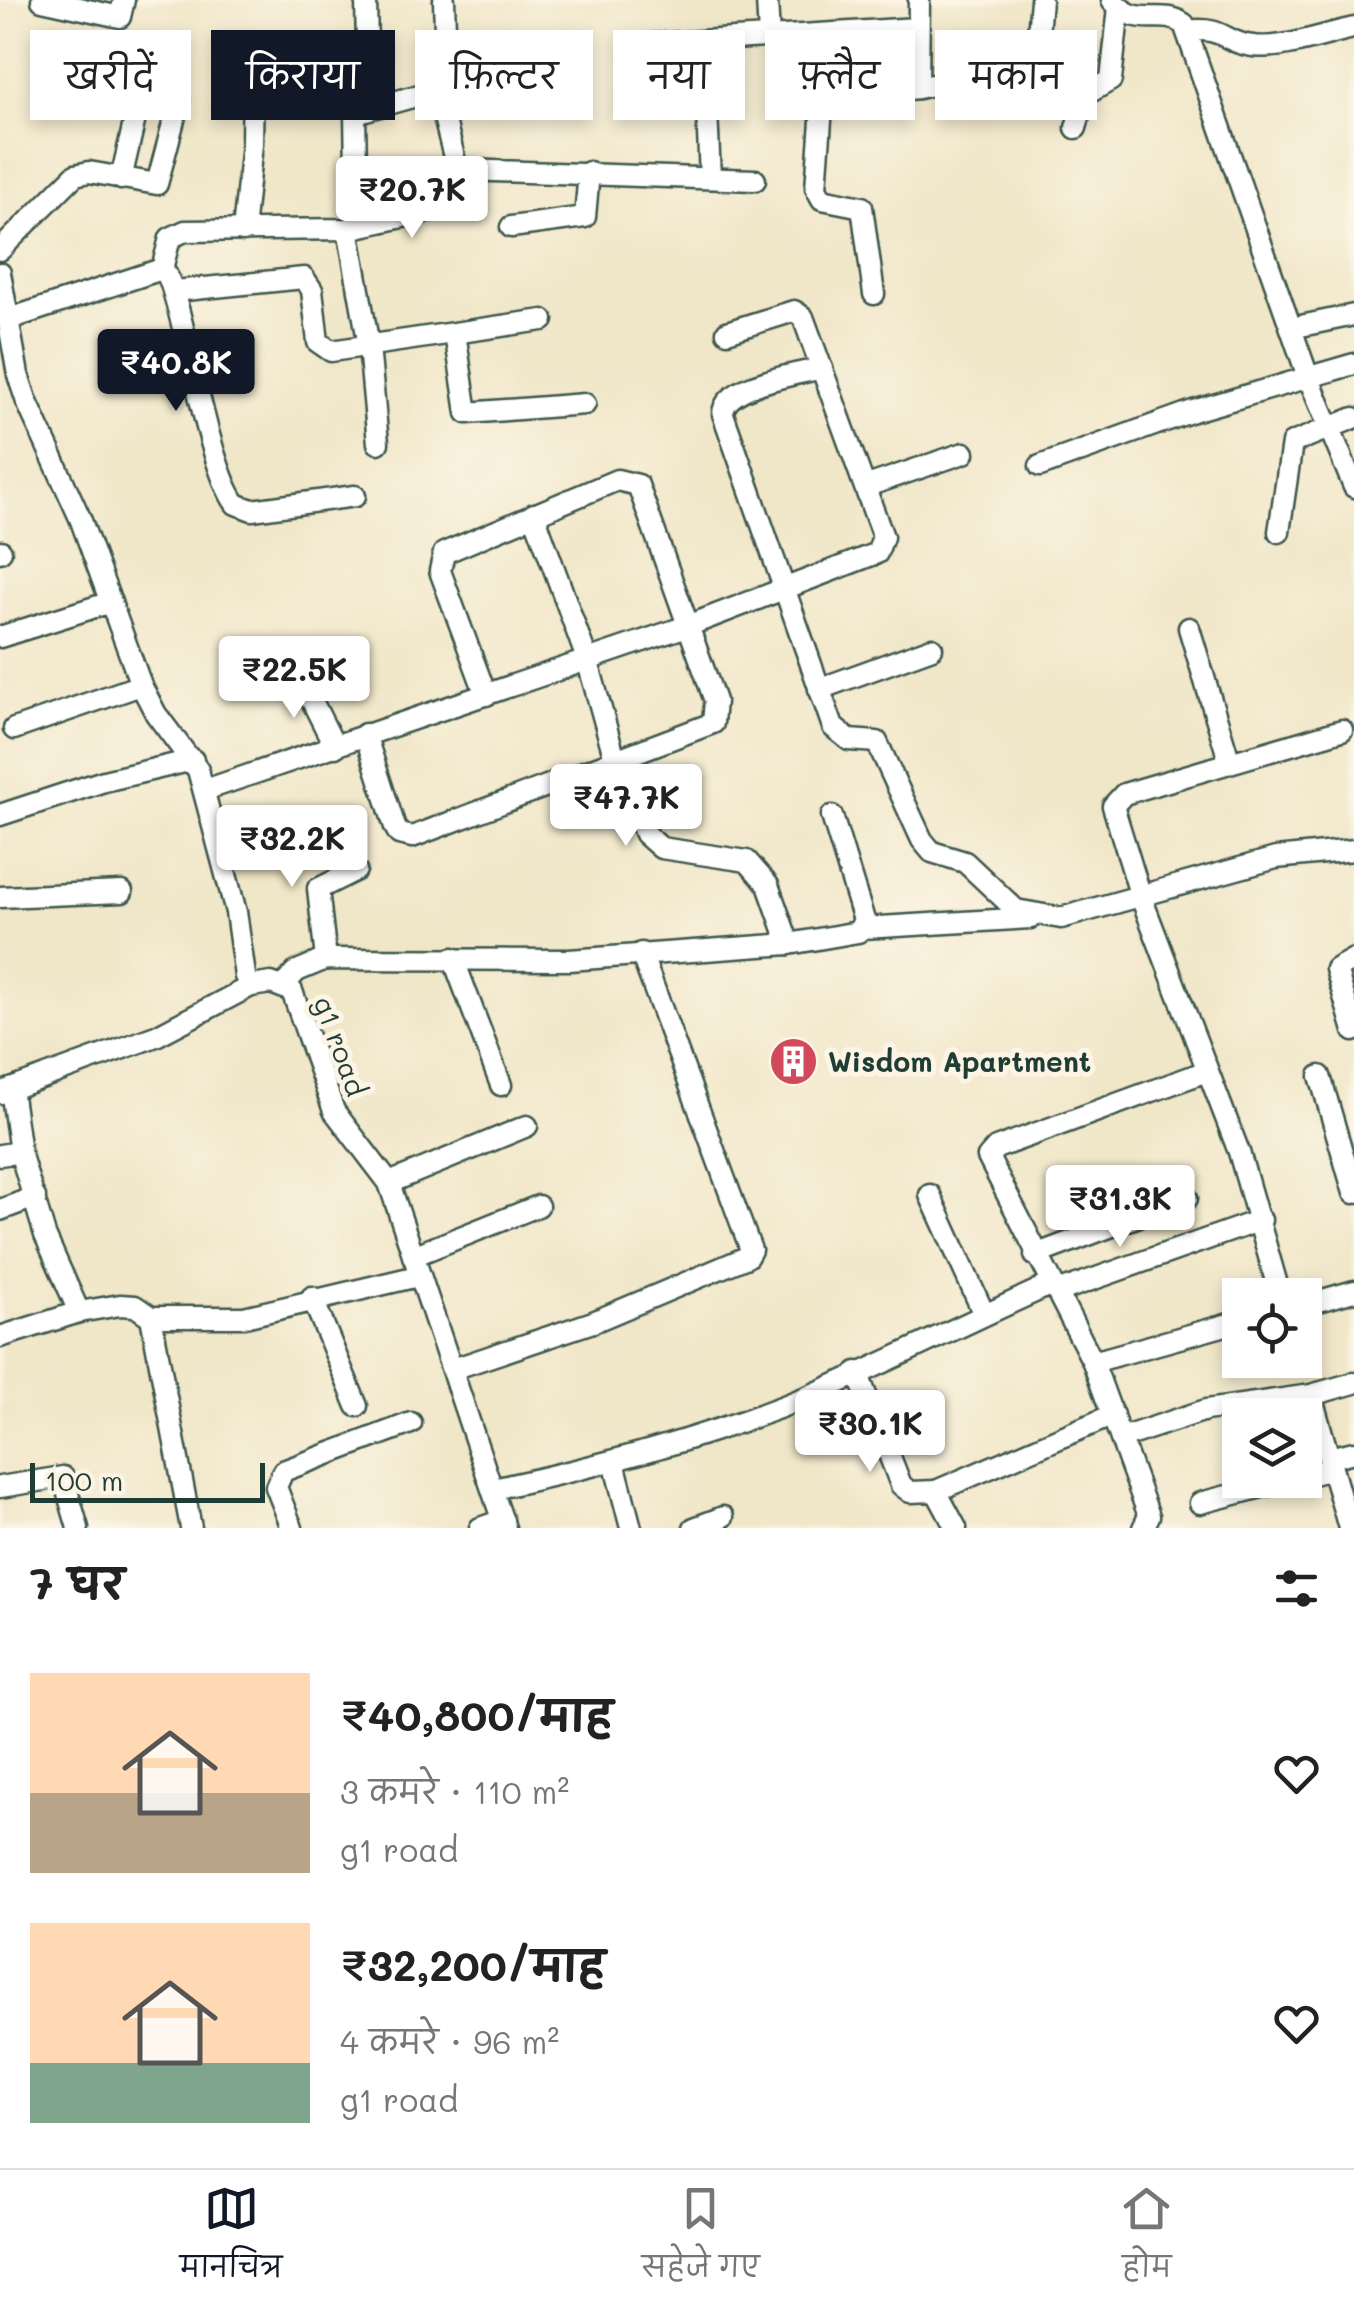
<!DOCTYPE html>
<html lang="hi">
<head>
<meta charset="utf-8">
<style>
	body { margin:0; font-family:Mali,"Playpen Sans Deva",sans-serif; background:#f6f6f6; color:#222; height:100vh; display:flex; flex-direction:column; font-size:38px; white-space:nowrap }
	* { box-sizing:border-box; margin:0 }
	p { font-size:32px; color:#767676 }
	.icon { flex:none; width:55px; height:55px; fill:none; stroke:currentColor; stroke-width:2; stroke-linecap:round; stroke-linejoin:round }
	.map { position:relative; height:1528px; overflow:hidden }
	.sheet { display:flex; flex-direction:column; background:#fff; flex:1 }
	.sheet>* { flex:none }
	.banner { position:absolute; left:30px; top:30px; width:1295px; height:90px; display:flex; gap:20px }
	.controls { position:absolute; left:1222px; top:1278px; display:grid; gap:20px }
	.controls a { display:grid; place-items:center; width:100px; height:100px; border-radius:0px; background:#fff; box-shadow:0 5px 15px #0003; font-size:50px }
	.scale { position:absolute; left:30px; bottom:25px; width:235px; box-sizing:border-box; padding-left:10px; border:5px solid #1f3d34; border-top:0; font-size:28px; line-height:35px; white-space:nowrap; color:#1f3d34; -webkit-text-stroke:8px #fcf5e5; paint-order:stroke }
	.price { position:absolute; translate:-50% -85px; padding:0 22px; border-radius:10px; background:#fff; color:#222; font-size:32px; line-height:65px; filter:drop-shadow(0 2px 5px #0008) }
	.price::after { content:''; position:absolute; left:50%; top:60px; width:30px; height:22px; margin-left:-15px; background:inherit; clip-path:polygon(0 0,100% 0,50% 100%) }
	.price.current { background:#111827; color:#fff }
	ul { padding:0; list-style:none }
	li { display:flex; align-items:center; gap:30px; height:250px; padding:0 30px }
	li span { display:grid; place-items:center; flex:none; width:280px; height:200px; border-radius:0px; color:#555 }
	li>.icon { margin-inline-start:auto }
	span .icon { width:120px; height:120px; fill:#fffc; stroke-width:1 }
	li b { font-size:42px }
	h2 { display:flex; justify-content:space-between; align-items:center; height:120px; padding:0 30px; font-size:42px }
	.tag { padding:0 35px; border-radius:0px; background:#fff; box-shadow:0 5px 15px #0003; font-size:35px; line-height:90px }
	.tag.current { background:#111827; color:#fff }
	.tabs { display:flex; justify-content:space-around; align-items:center; height:140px; border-top:2px solid #e0e0e0; background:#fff; font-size:28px; color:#767676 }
	.tabs a { display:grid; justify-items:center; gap:5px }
	.tabs .current { color:#111827 }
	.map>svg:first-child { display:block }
</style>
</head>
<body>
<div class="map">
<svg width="1354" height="1528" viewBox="0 0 1354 1528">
	<rect width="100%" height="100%" fill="#fcf5e5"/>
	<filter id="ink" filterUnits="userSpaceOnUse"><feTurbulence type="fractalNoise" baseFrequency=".01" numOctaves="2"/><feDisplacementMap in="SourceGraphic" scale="20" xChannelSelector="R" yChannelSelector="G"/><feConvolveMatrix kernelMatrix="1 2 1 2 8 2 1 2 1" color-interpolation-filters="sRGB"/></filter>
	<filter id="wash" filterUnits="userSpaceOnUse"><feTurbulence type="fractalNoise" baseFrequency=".0048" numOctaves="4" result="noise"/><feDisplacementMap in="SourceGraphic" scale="40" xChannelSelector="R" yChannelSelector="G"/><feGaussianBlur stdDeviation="2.25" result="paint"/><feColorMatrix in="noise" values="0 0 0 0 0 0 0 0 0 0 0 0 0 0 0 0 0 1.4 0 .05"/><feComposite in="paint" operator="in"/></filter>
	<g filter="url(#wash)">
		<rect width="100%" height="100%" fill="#f0e6c8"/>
	</g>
	<g filter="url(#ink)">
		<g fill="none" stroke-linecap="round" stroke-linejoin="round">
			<defs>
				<g id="minor">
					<polyline points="42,0 120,17 124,0"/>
					<polyline points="366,0 367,47"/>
					<polyline points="444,0 447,90 438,93 454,157"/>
					<polyline points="767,0 769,37"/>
					<path d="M1112,0c27,31 48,7 72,24l123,350 47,113"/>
					<path d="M1187,31c38,-5 36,12 66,15 30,4 71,-12 101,-18"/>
					<polyline points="813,35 822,107"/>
					<polyline points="704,41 710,178"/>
					<polyline points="651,44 917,28"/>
					<polyline points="918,88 919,0"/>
					<polyline points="1076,128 1085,95 1111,80 1119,7"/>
					<polyline points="465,170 755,180"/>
					<polyline points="121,179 139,101"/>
					<polyline points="357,227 355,113 430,92 498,89"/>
					<polyline points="511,227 585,217 589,172"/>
					<polyline points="348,229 369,346 378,443"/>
					<polyline points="243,231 252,144 253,78"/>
					<polyline points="0,250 75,175 89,172 157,184 179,101"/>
					<polyline points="162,269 170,238 185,231 348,229 467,203"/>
					<polyline points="0,273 18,375 27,402 80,518 141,685 156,714 198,770 236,912 245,976 251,986 271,983 292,991 334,1111 389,1183 505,1528"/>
					<polyline points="175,291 304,278 312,290 318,342 331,351 543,320"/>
					<polyline points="874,294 862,207 822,199 816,188 822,107 835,97 918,88 1029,65 1036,57 1041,0"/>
					<path d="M9,319l153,-50c19,12 42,192 74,235l16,6 103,-14"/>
					<polyline points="1291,328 1354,315"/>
					<polyline points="455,333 467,413 585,404"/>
					<path d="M822,368c-26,7 -98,16 -99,46l110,313 16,13 28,2 45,98 10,12 33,10 51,48 45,8 215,-60 78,-8"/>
					<polyline points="1040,466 1193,411 1354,364"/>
					<polyline points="867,486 964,453"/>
					<polyline points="534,514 587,659 615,759 645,834 661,848 747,861 768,885 789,944"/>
					<polyline points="1279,532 1292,443 1354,418"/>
					<polyline points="0,552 1,551"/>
					<polyline points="1189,628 1229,760"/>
					<polyline points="0,637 111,602"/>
					<polyline points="298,673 335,747"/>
					<polyline points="819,689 932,648"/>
					<polyline points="14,729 141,685"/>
					<polyline points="365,734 395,827 399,834 412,837 713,723 715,701 638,485 617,480 444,553 440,571 486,695"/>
					<polyline points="205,790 690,625 877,553 883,537 803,317 794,311 727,332"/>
					<polyline points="0,815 104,781 193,760"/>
					<polyline points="0,897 122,892"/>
					<polyline points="863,928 1031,918"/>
					<polyline points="453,958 501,1085"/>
					<polyline points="326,959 318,889 356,870"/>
					<polyline points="1354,959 1336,969 1354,1031"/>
					<polyline points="284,985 297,971 326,959 569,960 789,944 858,932 864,920 832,816"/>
					<polyline points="1320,1076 1354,1193"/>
					<polyline points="11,1089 20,1152 45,1235 79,1312"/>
					<polyline points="0,1093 156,1036 251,986"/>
					<polyline points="0,1155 20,1152"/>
					<polyline points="389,1183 527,1126"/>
					<polyline points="930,1195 984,1314"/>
					<polyline points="0,1210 35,1197"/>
					<polyline points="1035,1255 1187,1198"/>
					<polyline points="413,1256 538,1206"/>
					<polyline points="1057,1292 1261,1220"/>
					<polyline points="1280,1295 1239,1152 1141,897 1113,806 1124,794 1342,730"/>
					<polyline points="312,1297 357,1406"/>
					<polyline points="1305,1305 1354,1291"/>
					<polyline points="151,1317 191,1528"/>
					<polyline points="0,1337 79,1312 120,1305 135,1306 151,1317 244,1317 418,1276"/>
					<polyline points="1093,1362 1240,1321"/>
					<polyline points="453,1369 593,1322 747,1257 751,1250 641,953"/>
					<polyline points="857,1372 901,1485 910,1492 936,1491 956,1528"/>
					<polyline points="1311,1395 1349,1528"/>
					<polyline points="1121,1438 1206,1410 1311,1395 1354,1383"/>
					<polyline points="1329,1458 1354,1452"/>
					<polyline points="614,1462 631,1528"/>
					<polyline points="1305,1476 1332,1469"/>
					<polyline points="0,1487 63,1477 78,1528"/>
					<path d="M493,1489c108,-23 214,-51 316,-93 82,-35 162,-76 243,-112"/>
					<polyline points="936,1491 1113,1415"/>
					<polyline points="1200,1503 1289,1480"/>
					<polyline points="292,1528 276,1487 283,1471 411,1423"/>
					<polyline points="480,1528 503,1520"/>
					<polyline points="694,1528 723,1517"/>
					<polyline points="1143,1528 1149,1516 1093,1362 988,1157 996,1148 1207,1071"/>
				</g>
			</defs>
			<use href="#minor" stroke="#3e564a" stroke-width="25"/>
			<use href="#minor" stroke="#fff" stroke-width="20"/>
		</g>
	</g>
	<defs>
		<symbol id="building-disc" viewBox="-11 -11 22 22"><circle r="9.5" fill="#d1495b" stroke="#fcf5e5"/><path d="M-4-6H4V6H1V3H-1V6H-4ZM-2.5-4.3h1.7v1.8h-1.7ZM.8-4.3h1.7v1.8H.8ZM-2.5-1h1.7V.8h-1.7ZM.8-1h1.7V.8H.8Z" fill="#fff"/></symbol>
	</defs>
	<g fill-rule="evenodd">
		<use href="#building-disc" x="766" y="1034" width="55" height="55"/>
	</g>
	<g text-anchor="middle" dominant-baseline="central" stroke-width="10" stroke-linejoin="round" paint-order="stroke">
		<g font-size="28" fill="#1f3d34" stroke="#fcf5e5">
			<text transform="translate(341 1046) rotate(70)">g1 road</text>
		</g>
		<g font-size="28" font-weight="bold" fill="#1f3d34" stroke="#fcf5e5" text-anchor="start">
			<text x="828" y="1061">Wisdom Apartment</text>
		</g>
	</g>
</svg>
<div class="controls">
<a><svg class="icon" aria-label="locate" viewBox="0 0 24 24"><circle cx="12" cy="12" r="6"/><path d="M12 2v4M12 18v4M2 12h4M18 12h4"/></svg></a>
<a><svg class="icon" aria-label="layers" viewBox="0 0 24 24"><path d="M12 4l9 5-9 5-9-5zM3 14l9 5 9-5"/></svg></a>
</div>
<div class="scale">100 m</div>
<b class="price" style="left:412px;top:241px">₹20.7K</b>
<b class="price current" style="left:176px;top:414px">₹40.8K</b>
<b class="price" style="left:294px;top:721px">₹22.5K</b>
<b class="price" style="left:626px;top:849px">₹47.7K</b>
<b class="price" style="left:292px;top:890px">₹32.2K</b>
<b class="price" style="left:1120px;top:1250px">₹31.3K</b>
<b class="price" style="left:870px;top:1475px">₹30.1K</b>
<div class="banner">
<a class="tag">खरीदें</a>
<a class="tag current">किराया</a>
<a class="tag">फ़िल्टर</a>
<a class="tag">नया</a>
<a class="tag">फ़्लैट</a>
<a class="tag">मकान</a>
</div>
</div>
<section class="sheet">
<h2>7 घर<svg class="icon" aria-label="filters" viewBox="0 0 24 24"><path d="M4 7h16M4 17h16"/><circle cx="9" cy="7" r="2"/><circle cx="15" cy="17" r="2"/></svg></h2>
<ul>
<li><span style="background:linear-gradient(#ffd9b3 60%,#b9a48a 0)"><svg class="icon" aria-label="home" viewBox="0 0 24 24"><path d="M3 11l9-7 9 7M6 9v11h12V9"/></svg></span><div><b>₹40,800/माह</b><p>3 कमरे · 110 m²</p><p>g1 road</p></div><svg class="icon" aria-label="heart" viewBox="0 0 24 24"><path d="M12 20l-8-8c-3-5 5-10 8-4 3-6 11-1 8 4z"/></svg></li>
<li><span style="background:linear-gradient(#ffd9b3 70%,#7fa58c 0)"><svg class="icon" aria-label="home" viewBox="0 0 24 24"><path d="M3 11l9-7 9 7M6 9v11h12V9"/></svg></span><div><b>₹32,200/माह</b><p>4 कमरे · 96 m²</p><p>g1 road</p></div><svg class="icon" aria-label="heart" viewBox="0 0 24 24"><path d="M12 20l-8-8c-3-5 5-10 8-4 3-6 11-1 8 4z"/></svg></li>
</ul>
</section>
<nav class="tabs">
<a class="current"><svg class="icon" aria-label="map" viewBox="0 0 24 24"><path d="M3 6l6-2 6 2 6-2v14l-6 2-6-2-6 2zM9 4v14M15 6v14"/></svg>मानचित्र</a>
<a><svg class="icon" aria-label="saved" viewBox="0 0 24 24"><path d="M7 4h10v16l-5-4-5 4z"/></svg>सहेजे गए</a>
<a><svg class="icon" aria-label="home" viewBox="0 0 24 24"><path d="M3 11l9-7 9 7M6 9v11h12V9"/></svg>होम</a>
</nav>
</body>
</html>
